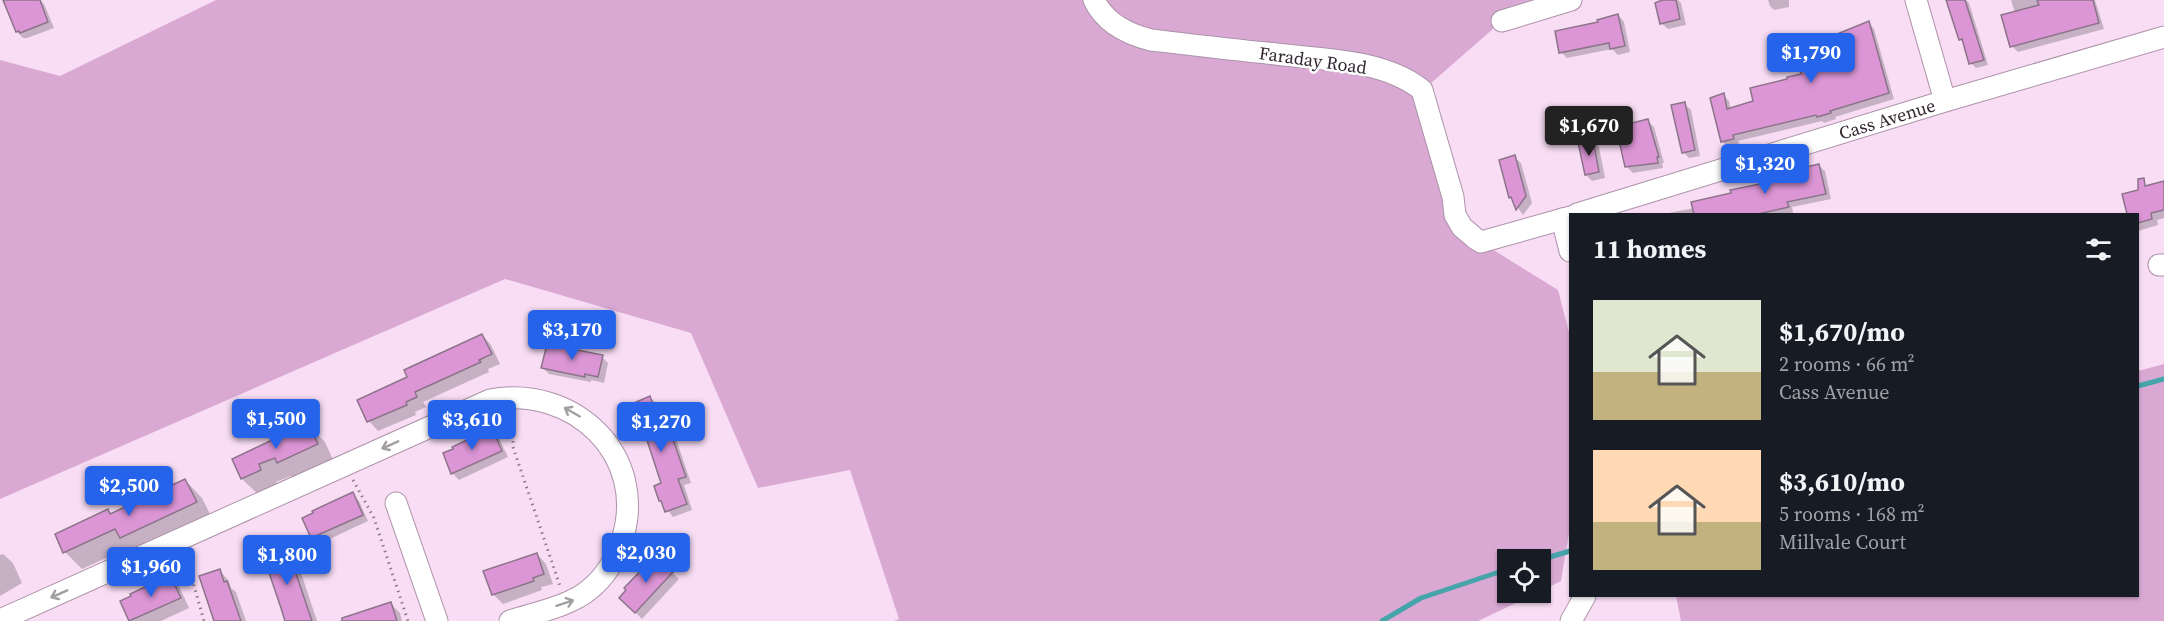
<!DOCTYPE html>
<html lang="en">
<head>
<meta charset="utf-8">
<style>
	body { margin:0; font-family:"Source Serif 4",serif; background:#242831; color:#f1f3f6; height:100vh; display:flex; flex-direction:column; font-size:22px; white-space:nowrap }
	* { box-sizing:border-box; margin:0 }
	p { font-size:20px; color:#9ea1a6 }
	.icon { flex:none; width:33px; height:33px; fill:none; stroke:currentColor; stroke-width:2; stroke-linecap:round; stroke-linejoin:round }
	.map { position:relative; flex:1; overflow:hidden }
	.sheet { position:absolute; left:1569px; top:213px; width:570px; height:384px; display:flex; flex-direction:column; background:#171b24; border-radius:0px; box-shadow:0 2px 4px #0004 }
	.sheet>* { flex:none }
	.fabs { position:absolute; left:1497px; top:549px; display:grid; gap:12px }
	.fabs a { display:grid; place-items:center; width:54px; height:54px; border-radius:0px; background:#171b24; box-shadow:0 2px 4px #0004; font-size:30px }
	.price { position:absolute; translate:-50% -51px; padding:0 14px; border-radius:6px; background:#2563eb; color:#fff; font-size:20px; line-height:39px; filter:drop-shadow(0 2px 3px #0008) }
	.price::after { content:''; position:absolute; left:50%; top:36px; width:18px; height:14px; margin-left:-9px; background:inherit; clip-path:polygon(0 0,100% 0,50% 100%) }
	.price.active { background:#222; color:#fff }
	ul { padding:0; list-style:none }
	li { display:flex; align-items:center; gap:18px; height:150px; padding:0 24px }
	li span { display:grid; place-items:center; flex:none; width:168px; height:120px; border-radius:0px; color:#555 }
	li>.icon { margin-inline-start:auto }
	span .icon { width:72px; height:72px; fill:#fffc; stroke-width:1 }
	li b { font-size:26px }
	h2 { display:flex; justify-content:space-between; align-items:center; height:72px; padding:0 24px; font-size:26px }
	.map>svg:first-child { display:block }
</style>
</head>
<body>
<div class="map">
<svg width="2164" height="621" viewBox="0 0 2164 621">
	<rect width="100%" height="100%" fill="#f8ddf5"/>
	<g fill="#d9a9d4">
		<polygon points="216,0 1571,0 1502,21 1422,91 1471,236 1558,290 1570,336 1570,527 1561,581 1541,591 1540,560 1508,560 1508,592 1537,593 1478,621 894,621 899,619 850,470 758,488 691,333 505,279 0,499 0,60 60,76"/>
		<polygon points="2164,364 2164,621 1681,621 1676,596 2138,596 2138,371"/>
	</g>
	<g fill="#0003">
		<polygon points="9,0 40,0 44,4 54,28 27,38 23,38 17,32"/>
		<polygon points="1666,0 1678,0 1681,3 1686,25 1668,29 1661,23"/>
		<polygon points="1768,0 1789,0 1789,7 1774,10 1770,6"/>
		<polygon points="1954,0 1966,0 1969,3 1988,65 1976,68 1971,63 1965,44 1960,39"/>
		<polygon points="2011,0 2095,0 2104,29 2018,52 2012,46 2015,13"/>
		<polygon points="1618,15 1624,22 1630,52 1618,55 1612,49 1567,58 1561,52 1600,23"/>
		<polygon points="1869,23 1874,29 1894,99 1835,117 1836,119 1824,123 1822,121 1738,141 1739,144 1728,147 1722,141 1723,95 1729,101 1731,110 1755,102 1803,75 1824,38 1827,40"/>
		<polygon points="1684,104 1691,110 1700,156 1689,158 1683,152"/>
		<polygon points="1648,121 1654,127 1664,163 1662,163 1663,168 1633,173 1626,166"/>
		<polygon points="1592,141 1599,147 1605,178 1592,181 1586,175"/>
		<polygon points="1514,157 1521,163 1532,203 1523,215 1510,197"/>
		<polygon points="1819,166 1825,171 1831,199 1792,207 1793,213 1786,214 1664,214 1694,208 1809,171"/>
		<polygon points="2164,184 2164,218 2157,220 2158,225 2138,231 2138,214 2129,214 2124,195"/>
		<polygon points="482,335 491,345 500,364 488,369 489,372 423,402 426,407 415,412 416,415 378,431 369,421 359,401 409,377"/>
		<polygon points="602,357 608,363 604,383 591,380 591,382 549,374 543,368"/>
		<polygon points="650,397 656,404 663,425 667,424 673,430 691,483 684,485 692,510 673,517 660,500 663,484 646,438 633,420"/>
		<polygon points="308,425 325,442 334,462 295,479 291,476 276,482 278,488 260,496 242,479 234,460"/>
		<polygon points="492,430 498,436 508,457 459,480 453,474 445,454"/>
		<polygon points="185,480 202,498 213,520 138,555 130,547 82,569 65,552 108,511 112,515"/>
		<polygon points="353,494 359,501 368,521 319,544 313,538 304,519"/>
		<polygon points="287,549 296,558 317,621 287,621"/>
		<polygon points="3,554 13,563 22,583 0,596 0,555"/>
		<polygon points="537,554 546,564 553,584 541,587 542,590 503,604 493,594"/>
		<polygon points="656,557 679,579 642,619 621,598"/>
		<polygon points="220,571 229,581 231,588 236,592 246,621 216,621"/>
		<polygon points="170,577 179,586 189,608 161,621 131,621 122,602"/>
		<polygon points="391,604 400,613 402,621 338,621"/>
	</g>
	<g fill="none" stroke-linecap="round" stroke-linejoin="round">
		<g stroke="#45a5aa" stroke-width="5">
			<polyline points="2138,386 2164,379"/>
			<polyline points="1540,560 1570,551"/>
			<polyline points="1382,621 1421,598 1508,569"/>
		</g>
	</g>
	<g fill="#dc96d6" stroke="#8c748a" stroke-width="1.5">
		<polygon points="3,0 40,0 48,22 20,33 19,31 16,32"/>
		<polygon points="1662,0 1676,0 1680,19 1660,24 1655,3"/>
		<polygon points="1946,0 1965,0 1984,60 1969,64 1962,39 1959,40"/>
		<polygon points="2037,0 2093,0 2099,23 2010,47 2001,15 2039,5"/>
		<polygon points="1618,14 1625,46 1610,49 1609,43 1559,53 1555,31 1598,22 1597,20"/>
		<polygon points="1869,21 1889,93 1830,111 1831,113 1817,117 1816,115 1733,135 1734,139 1721,142 1710,98 1724,93 1727,109 1753,101 1750,88 1787,79 1787,77 1801,74 1794,45 1824,36 1825,39"/>
		<polygon points="1685,102 1695,150 1682,153 1671,105"/>
		<polygon points="1648,119 1659,157 1657,157 1658,163 1625,167 1616,127"/>
		<polygon points="1593,139 1599,172 1585,175 1578,142"/>
		<polygon points="1515,155 1526,196 1516,210 1511,197 1509,198 1499,160"/>
		<polygon points="1819,164 1826,194 1787,202 1789,207 1758,214 1694,214 1691,202 1731,193 1730,190 1770,182 1769,179 1807,170 1806,167"/>
		<polygon points="2144,178 2145,186 2164,181 2164,210 2151,213 2152,219 2138,223 2138,214 2127,214 2122,194 2138,190 2138,179"/>
		<polygon points="482,334 492,354 479,360 481,362 415,392 417,397 406,402 407,405 367,422 357,400 407,377 404,370"/>
		<polygon points="547,344 603,355 598,377 585,374 585,377 541,368"/>
		<polygon points="650,396 660,425 667,422 686,477 678,479 687,504 665,512 661,501 659,501 654,486 661,483 644,431 639,433 634,421 632,421 627,406"/>
		<polygon points="308,423 318,444 277,463 275,458 259,464 261,470 241,479 232,459"/>
		<polygon points="492,428 502,451 451,474 443,453 453,449 452,447"/>
		<polygon points="185,479 197,502 120,538 115,529 63,553 55,534 108,509 110,514"/>
		<polygon points="353,492 363,515 311,538 302,518 313,513 312,511"/>
		<polygon points="287,547 312,621 285,621 281,608 263,555"/>
		<polygon points="537,553 544,574 533,578 534,581 492,595 483,571"/>
		<polygon points="656,555 673,572 635,613 619,598 626,590 624,588"/>
		<polygon points="220,569 224,582 227,581 241,621 214,621 199,576"/>
		<polygon points="170,575 181,598 129,621 120,601 131,596 130,594"/>
		<polygon points="391,602 397,621 342,621 342,618"/>
	</g>
	<g fill="none" stroke-linecap="round" stroke-linejoin="round">
		<defs>
			<g id="minor">
				<path d="M1094,0c11,23 33,34 57,40 42,5 83,10 125,14 47,6 107,5 146,36l31,107 2,18 7,12 14,12 5,3 89,-25"/>
				<polyline points="1916,0 1945,101"/>
				<polyline points="1502,21 1571,0"/>
				<polyline points="1577,214 1945,101 2164,37"/>
				<polyline points="1562,219 1570,251"/>
				<polyline points="2159,265 2164,265"/>
				<polyline points="396,503 437,621"/>
				<path d="M0,620l490,-220c83,-16 159,55 132,140 -6,18 -17,37 -32,49 -19,17 -56,24 -80,32"/>
				<polyline points="1571,621 1585,596"/>
			</g>
		</defs>
		<use href="#minor" stroke="#ac92a9" stroke-width="23"/>
		<g stroke="#8e7c8c" stroke-width="3" stroke-dasharray="1.5 4.5" stroke-linecap="butt">
			<polyline points="513,417 513,447 560,586"/>
			<polyline points="353,480 374,518 408,621"/>
			<polyline points="182,557 193,582 204,621"/>
		</g>
		<use href="#minor" stroke="#fff" stroke-width="21"/>
	</g>
	<defs><path id="oneway-shaft" d="M-6 0H5M1.5-3L5.5 0L1.5 3" fill="none" stroke-width="1.6" stroke-linecap="round" stroke-linejoin="round" transform="scale(1.5)"/></defs>
	<g stroke="#a29ea2">
		<use href="#oneway-shaft" transform="translate(572 412) rotate(-150)"/>
		<use href="#oneway-shaft" transform="translate(390 445) rotate(156)"/>
		<use href="#oneway-shaft" transform="translate(59 594) rotate(156)"/>
		<use href="#oneway-shaft" transform="translate(565 603) rotate(-18)"/>
	</g>
	<g text-anchor="middle" dominant-baseline="central" stroke-width="5" stroke-linejoin="round" paint-order="stroke">
		<g font-size="18" fill="#312730" stroke="#fff">
			<text transform="translate(1313 60) rotate(8)">Faraday Road</text>
			<text transform="translate(1887 119) rotate(-17)">Cass Avenue</text>
		</g>
	</g>
</svg>
<div class="fabs">
<a><svg class="icon" aria-label="locate" viewBox="0 0 24 24"><circle cx="12" cy="12" r="6"/><path d="M12 2v4M12 18v4M2 12h4M18 12h4"/></svg></a>
</div>
<b class="price" style="left:1811px;top:84px">$1,790</b>
<b class="price active" style="left:1589px;top:157px">$1,670</b>
<b class="price" style="left:1765px;top:195px">$1,320</b>
<b class="price" style="left:572px;top:361px">$3,170</b>
<b class="price" style="left:276px;top:450px">$1,500</b>
<b class="price" style="left:472px;top:451px">$3,610</b>
<b class="price" style="left:661px;top:453px">$1,270</b>
<b class="price" style="left:129px;top:517px">$2,500</b>
<b class="price" style="left:646px;top:584px">$2,030</b>
<b class="price" style="left:287px;top:586px">$1,800</b>
<b class="price" style="left:151px;top:598px">$1,960</b>
<section class="sheet">
<h2>11 homes<svg class="icon" aria-label="filters" viewBox="0 0 24 24"><path d="M4 7h16M4 17h16"/><circle cx="9" cy="7" r="2"/><circle cx="15" cy="17" r="2"/></svg></h2>
<ul>
<li><span style="background:linear-gradient(#dfe7d0 60%,#c2b280 0)"><svg class="icon" aria-label="home" viewBox="0 0 24 24"><path d="M3 11l9-7 9 7M6 9v11h12V9"/></svg></span><div><b>$1,670/mo</b><p>2 rooms · 66 m²</p><p>Cass Avenue</p></div></li>
<li><span style="background:linear-gradient(#ffd9b3 60%,#c2b280 0)"><svg class="icon" aria-label="home" viewBox="0 0 24 24"><path d="M3 11l9-7 9 7M6 9v11h12V9"/></svg></span><div><b>$3,610/mo</b><p>5 rooms · 168 m²</p><p>Millvale Court</p></div></li>
</ul>
</section>
</div>
</body>
</html>
